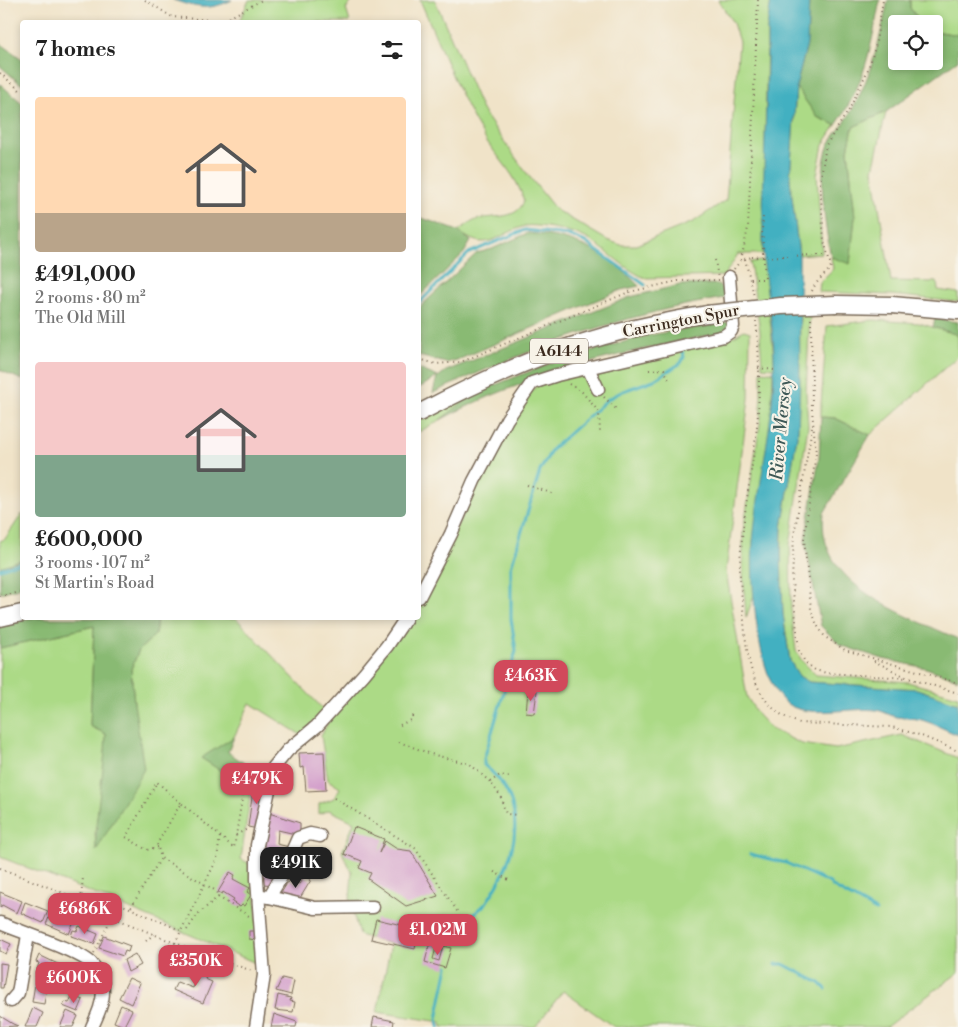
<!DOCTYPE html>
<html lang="en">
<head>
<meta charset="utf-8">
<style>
	body { margin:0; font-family:"Libre Bodoni",serif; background:#f6f6f6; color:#222; height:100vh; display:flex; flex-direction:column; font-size:19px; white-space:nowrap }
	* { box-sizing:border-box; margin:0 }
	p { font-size:16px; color:#767676 }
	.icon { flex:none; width:28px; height:28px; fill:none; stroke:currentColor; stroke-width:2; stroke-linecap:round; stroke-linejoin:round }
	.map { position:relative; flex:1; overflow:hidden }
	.panel { position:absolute; left:20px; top:20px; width:401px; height:600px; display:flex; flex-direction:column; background:#fff; border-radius:5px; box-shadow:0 2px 8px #0003 }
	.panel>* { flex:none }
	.fabs { position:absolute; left:888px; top:15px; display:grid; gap:10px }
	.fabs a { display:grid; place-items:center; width:55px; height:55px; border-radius:5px; background:#fff; box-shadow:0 2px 8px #0003; font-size:25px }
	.price { position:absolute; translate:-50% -42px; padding:0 11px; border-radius:10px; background:#d1495b; color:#fff; font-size:16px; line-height:32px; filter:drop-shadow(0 1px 2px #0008) }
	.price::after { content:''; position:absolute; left:50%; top:30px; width:15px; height:11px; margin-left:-8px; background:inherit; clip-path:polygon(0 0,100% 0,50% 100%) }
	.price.on { background:#222; color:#fff }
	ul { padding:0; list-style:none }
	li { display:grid; align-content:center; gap:10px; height:265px; padding:0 15px }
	li span { display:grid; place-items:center; height:155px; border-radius:5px; color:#555 }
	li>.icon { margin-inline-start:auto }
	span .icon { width:90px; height:90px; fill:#fffc; stroke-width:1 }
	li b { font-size:21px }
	h2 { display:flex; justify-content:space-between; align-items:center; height:60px; padding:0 15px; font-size:21px }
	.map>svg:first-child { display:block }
</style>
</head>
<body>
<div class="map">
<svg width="958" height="1027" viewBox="0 0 958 1027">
	<rect width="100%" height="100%" fill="#f7f3e8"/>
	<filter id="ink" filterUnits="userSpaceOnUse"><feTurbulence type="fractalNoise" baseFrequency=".02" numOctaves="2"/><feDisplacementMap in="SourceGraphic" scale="10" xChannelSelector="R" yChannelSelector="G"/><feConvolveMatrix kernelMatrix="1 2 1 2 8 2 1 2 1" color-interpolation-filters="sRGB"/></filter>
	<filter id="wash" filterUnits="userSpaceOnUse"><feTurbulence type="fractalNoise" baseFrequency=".0096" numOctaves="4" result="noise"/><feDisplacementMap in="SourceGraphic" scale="20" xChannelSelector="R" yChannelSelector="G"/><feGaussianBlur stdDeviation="1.12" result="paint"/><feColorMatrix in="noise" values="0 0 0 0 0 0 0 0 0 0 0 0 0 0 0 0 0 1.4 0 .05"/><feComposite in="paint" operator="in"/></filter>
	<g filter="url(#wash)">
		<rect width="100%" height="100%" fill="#f0e3c8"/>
		<g fill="#acda86" stroke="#748252">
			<polygon points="249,0 353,0 346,9 350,22 239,22"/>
			<path d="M420,0h15l47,110 43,61 31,39 51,30 14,5h15l57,-23 33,-22 13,-158 -6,-19 -15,-23h53l-4,28 -4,226h-25l-14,22 -79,2c-26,-11 -46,-39 -75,-46 -9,-3 -37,-8 -45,-6 -30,9 -37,28 -67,5 6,-4 14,-10 21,-12 17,-4 38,1 45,-18 -7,-26 -26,-42 -40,-64 -25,-40 -45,-94 -64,-137z"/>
			<polygon points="910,0 958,0 958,35 935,31 934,24 922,24 910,8"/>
			<polygon points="796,87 817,117 836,125 823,145 817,175 822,253 799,255 790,180"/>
			<polygon points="886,112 873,170 891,281 937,282 938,290 958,293 958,302 892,295 819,292 820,282 833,269 831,257 850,263 855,217 848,150 853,127"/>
			<polygon points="764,261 775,368 762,367 760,331 750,262"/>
			<polygon points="800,313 810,313 806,392 808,426 790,545 791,609 796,651 802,661 816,675 908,682 958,696 958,703 917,689 809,682 799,676 790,661 783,614 781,580 782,528 798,430"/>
			<polygon points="873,320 919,323 958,335 958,356 870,435 835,418 821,417 821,405 827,326"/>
			<polygon points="744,330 750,332 749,399 726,571 747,697 758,715 771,729 802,744 836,749 902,735 958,758 958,973 886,1027 614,1027 563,991 535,1027 442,1027 441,1022 377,1012 391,944 359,935 350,901 352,872 342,852 354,822 329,810 319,814 319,804 334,798 340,788 328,780 321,736 328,722 409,618 419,618 419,602 510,420 537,385 734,336"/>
			<polygon points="761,371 773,372 771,419 753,542 754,595 746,618 743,574 743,532 761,417"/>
			<polygon points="477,392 440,420 419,432 419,421"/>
			<polygon points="22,514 22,559 0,567 0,541 5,539"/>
			<polygon points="157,618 236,618 325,711 301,735 250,703 234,737 202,758 221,771 253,777 241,859 250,864 256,895 258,964 95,894 0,857 0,648 94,626 90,726 106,734 105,766 95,831 96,850 134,703 131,669 139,650 155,635"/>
		</g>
		<g fill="#89ba73" stroke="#627248">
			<path d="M809,0h71c-10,50 -14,81 -44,125l-19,-8 -21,-30 11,-43z"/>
			<path d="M888,0h22v8l12,16h-26v37h38v-30l24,4v25l-72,52 -33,15 -5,23 7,67 -5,47 -19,-7c-6,-31 -14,-80 -3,-110 5,-12 17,-23 23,-35 20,-35 29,-73 37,-112z"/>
			<polygon points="0,43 22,59 22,85 0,66"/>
			<polygon points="0,84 22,103 22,380 0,370"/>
			<polygon points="419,217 458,231 471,241 464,253 419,297"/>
			<path d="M528,233c47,4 78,19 111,53l-18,4 -29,12 -132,57 -14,4 -27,-7v-48l58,-55 15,-4z"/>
			<path d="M717,284l10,7 -3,7c-102,16 -198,52 -291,95l4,-16 -18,11v-19l19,8 8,-6 184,-74 50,-12z"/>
			<polygon points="935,319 958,322 958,335 933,327"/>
			<path d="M730,322l-3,7 -7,4c-98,20 -192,40 -280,87l37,-28 87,-34 86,-23z"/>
			<path d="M821,417l14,1 35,17 -46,78c-10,72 82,102 134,126v40l-32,-11 -43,-9 -43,-14 -19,-19 -16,-85 14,-83z"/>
			<polygon points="22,559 22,587 0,593 0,567"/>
			<path d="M31,618h126l-2,17 -16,15 -8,19 3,34 10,66 -48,82c-2,-39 9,-78 10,-117l-16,-8 4,-100 -94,22v-22z"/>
			<polygon points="234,737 228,752 268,780 266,783 253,777 221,771 201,758"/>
		</g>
		<g fill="#43b0c1" stroke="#3f6d70">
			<path d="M173,0h59c-23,11 -35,8 -59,0z"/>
			<path d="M771,0h38l-2,44 -11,43 -6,93 9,75 1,127 -2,48 -16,98 -1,25 2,61 7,47 9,15 10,6 108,7 41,14v32c-12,-5 -23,-11 -36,-15 -8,-2 -17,-2 -26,-3 -7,-2 -13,-6 -20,-7 -26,-3 -69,9 -90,-7 -30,-23 -36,-125 -33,-162 5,-59 21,-117 21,-176 1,-39 -10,-77 -11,-116 -1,-74 5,-148 4,-221z"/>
		</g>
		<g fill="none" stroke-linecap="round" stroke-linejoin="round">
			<g stroke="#43b0c1" stroke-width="3">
				<polyline points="419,303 469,253 525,230 568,235 585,242 645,285"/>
				<polyline points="0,569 22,562"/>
				<polyline points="750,854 786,863 830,883 833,887 876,911"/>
				<path d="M461,937c3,-6 5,-13 8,-18 5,-6 12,-10 17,-16 31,-45 46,-100 -2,-138v-6l32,-108 -5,-32v-52l29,-96 12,-22 56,-50 15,-8 31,-11 27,-17 3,-6 -1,-5"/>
				<polyline points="776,964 783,964 820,983 826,989"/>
				<polyline points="439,1027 437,1019 448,966"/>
			</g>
		</g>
		<g id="blocks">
			<g fill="#d39fcb">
				<polygon points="528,690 537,691 534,714 526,713"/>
				<polygon points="324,752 326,790 306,791 304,767 300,768 299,753"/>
				<polygon points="254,782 266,785 258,829 248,827"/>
				<polygon points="269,813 300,823 300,835 278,830 277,844 293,848 291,858 276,855 276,885 263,884 264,831"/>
				<polygon points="354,827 384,839 379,853 385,841 397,849 411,851 438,896 406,906 368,879 371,873 359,868 362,861 344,854"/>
				<polygon points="230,872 235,875 233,879 250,888 247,892 251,895 244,906 242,905 240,907 232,902 234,899 223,892 222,894 218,892"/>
				<polygon points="304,876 311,880 297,903 281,893 290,879 299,884"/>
				<polygon points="0,892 22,901 17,913 2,905 0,908"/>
				<polygon points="25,902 48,911 43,923 21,913"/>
				<polygon points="51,913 74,922 69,934 46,924"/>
				<polygon points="376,919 419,929 415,949 371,939"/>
				<polygon points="79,926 98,934 94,944 71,936 73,930 77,931"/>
				<polygon points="249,931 256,931 256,940 249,939"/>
				<polygon points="104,936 130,946 128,952 125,951 123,956 99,948"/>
				<polygon points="0,939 11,944 6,954 0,951"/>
				<polygon points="430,942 437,944 433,959 439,961 443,946 451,948 445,968 425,962"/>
				<polygon points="177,950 187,954 184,962 174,958"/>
				<polygon points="135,954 141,965 128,972 124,960"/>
				<polygon points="39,955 62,966 57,977 37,969 39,963 36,962"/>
				<polygon points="0,963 7,964 3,988 0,988"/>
				<polygon points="202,966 209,969 205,979 212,982 203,1003 173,990 177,982 193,988"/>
				<polygon points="69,968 84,988 78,992 76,990 72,993 59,976"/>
				<polygon points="129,978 140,983 131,1004 119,998"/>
				<polygon points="282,978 294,981 291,995 276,991"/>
				<polygon points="35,984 47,986 44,1004 32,1002"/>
				<polygon points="278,995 291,998 290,1001 295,1002 293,1012 275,1010"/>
				<polygon points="72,996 83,1000 78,1012 63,1006 65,1002 69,1003"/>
				<polygon points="121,1005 132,1010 124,1026 114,1022"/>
				<polygon points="33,1008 43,1013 37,1027 25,1027"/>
				<polygon points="67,1011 78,1016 73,1027 60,1027"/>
				<polygon points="274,1014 297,1022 296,1027 271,1027"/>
				<polygon points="0,1016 13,1024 18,1026 0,1027"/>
				<polygon points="374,1017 394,1021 393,1027 372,1027"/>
			</g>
		</g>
	</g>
	<g filter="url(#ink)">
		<use href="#blocks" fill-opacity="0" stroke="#7a6b5a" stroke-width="1"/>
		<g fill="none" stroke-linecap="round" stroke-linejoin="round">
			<defs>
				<g id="minor">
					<polyline points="588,368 598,389"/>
					<polyline points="419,597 451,534 474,481 507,419 532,383 557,375 724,336 731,331 733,326 729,277"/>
					<polyline points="262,896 269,897 280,879 298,838 310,834 320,836"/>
					<polyline points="269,897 315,908 373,907"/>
					<path d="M0,923c21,9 77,27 91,40 7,7 12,18 12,28 0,13 -6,25 -11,36"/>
					<polyline points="11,1001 18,993 28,935"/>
					<polyline points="256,1027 264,975 257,879 257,845 274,767 288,750 317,726 364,674 387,646 406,618"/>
				</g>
				<g id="major">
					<polyline points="836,304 892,305 958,311"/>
					<path d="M419,413c55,-29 112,-56 172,-73 38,-12 77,-19 116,-26"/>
					<polyline points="0,618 22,613"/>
				</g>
			</defs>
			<use href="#minor" stroke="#7a6b5a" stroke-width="15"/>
			<use href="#major" stroke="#7a6b5a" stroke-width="19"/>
			<g stroke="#7a6b5a" stroke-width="2" stroke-dasharray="1 4" stroke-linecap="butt">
				<polyline points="145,0 172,17 223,21 262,0"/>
				<polyline points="0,73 22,92"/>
				<polyline points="818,255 827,255"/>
				<polyline points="745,259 754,296"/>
				<polyline points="715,260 718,278"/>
				<polyline points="741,260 748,228 758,0"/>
				<polyline points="734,269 741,260 752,257"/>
				<polyline points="751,279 765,279 762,231 763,217"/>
				<path d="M812,291c6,-14 15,-16 19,-25l-7,-25 -4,-58 6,-38 23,-35 18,-38 8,-24 8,-48"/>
				<polyline points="811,319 812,410 816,453 804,539 811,609 817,625 825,637 845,650 958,683"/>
				<path d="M756,321c4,34 4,81 0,114 -5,43 -14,86 -16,129 -1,19 3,38 4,57 3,41 10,89 56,102l92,4 27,8 39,16"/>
				<polyline points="419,359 436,364 461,362 629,292 678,281 719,280"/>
				<polyline points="758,368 774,370"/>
				<polyline points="649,370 664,369 669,380"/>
				<polyline points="569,384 582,392 599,412 600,432"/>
				<polyline points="604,397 618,411"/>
				<polyline points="812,427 794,535 792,581 799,651 805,662 815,670 826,673 908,678"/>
				<polyline points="527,485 554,494"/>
				<polyline points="0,596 22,592"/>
				<polyline points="874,661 908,678 958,693"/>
				<polyline points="400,725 410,720 414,713"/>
				<polyline points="399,742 431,754 470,764 490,782 500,795 506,814 518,815"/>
				<polyline points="490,782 500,775 512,777"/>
				<polyline points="244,786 234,848 181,803 157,844 161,858 216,891 218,897 249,916"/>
				<polyline points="334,798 415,848 459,914"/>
				<polyline points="236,835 249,828"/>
				<polyline points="158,847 147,850 126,837 157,782 181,803"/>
				<polyline points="0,868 81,900 112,917 175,943 252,971"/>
				<polyline points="494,872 509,880"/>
				<polyline points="81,900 83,877"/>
				<polyline points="131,907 161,858"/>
				<polyline points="187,930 198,914 218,897"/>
				<polyline points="146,941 154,934"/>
				<polyline points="175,943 217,859 220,836"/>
				<polyline points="94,953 112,917 116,902 180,930"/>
			</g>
			<use href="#minor" stroke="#fff" stroke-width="12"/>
			<use href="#major" stroke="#fff" stroke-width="16"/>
			<defs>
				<polyline id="major-bridge" points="707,314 781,306 836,304"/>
			</defs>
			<use href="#major-bridge" stroke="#7a6b5a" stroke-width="19" stroke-linecap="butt"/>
			<polyline stroke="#7a6b5a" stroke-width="2" stroke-dasharray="1 4" stroke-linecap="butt" points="752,257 818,255"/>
			<use href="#major-bridge" stroke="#fff" stroke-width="16"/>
		</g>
	</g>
	<g text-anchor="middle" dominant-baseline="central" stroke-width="4.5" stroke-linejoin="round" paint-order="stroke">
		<rect fill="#f7f3e8" stroke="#73665b" stroke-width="1" x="530" y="338.5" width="58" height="25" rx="4"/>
		<g font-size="15" font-weight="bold" fill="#3b2a1e">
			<text x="559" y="351">A6144</text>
		</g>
		<g font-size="16" fill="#3b2a1e" stroke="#f7f3e8">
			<text transform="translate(681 321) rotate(-11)">Carrington Spur</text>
		</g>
		<g font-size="18" font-style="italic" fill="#3e5957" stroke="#f7f3e8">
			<text transform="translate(781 429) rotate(-85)">River Mersey</text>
		</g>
	</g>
</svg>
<div class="fabs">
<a><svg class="icon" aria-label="locate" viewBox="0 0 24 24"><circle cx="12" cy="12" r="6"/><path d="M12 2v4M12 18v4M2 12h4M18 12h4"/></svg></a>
</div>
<b class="price" style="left:531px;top:702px">£463K</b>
<b class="price" style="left:257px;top:805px">£479K</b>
<b class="price on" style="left:296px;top:889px">£491K</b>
<b class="price" style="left:85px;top:935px">£686K</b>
<b class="price" style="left:438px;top:956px">£1.02M</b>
<b class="price" style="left:196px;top:987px">£350K</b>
<b class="price" style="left:74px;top:1004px">£600K</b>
<section class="panel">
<h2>7 homes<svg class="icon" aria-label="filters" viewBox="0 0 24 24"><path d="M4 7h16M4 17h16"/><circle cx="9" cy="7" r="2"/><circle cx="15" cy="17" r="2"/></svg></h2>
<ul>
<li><span style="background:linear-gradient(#ffd9b3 75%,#b9a48a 0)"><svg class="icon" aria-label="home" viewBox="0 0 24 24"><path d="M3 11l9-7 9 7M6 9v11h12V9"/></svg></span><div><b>£491,000</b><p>2 rooms · 80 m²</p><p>The Old Mill</p></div></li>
<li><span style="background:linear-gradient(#f6c9c9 60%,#7fa58c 0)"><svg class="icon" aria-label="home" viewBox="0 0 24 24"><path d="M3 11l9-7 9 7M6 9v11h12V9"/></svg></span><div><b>£600,000</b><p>3 rooms · 107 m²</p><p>St Martin's Road</p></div></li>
</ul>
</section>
</div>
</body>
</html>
